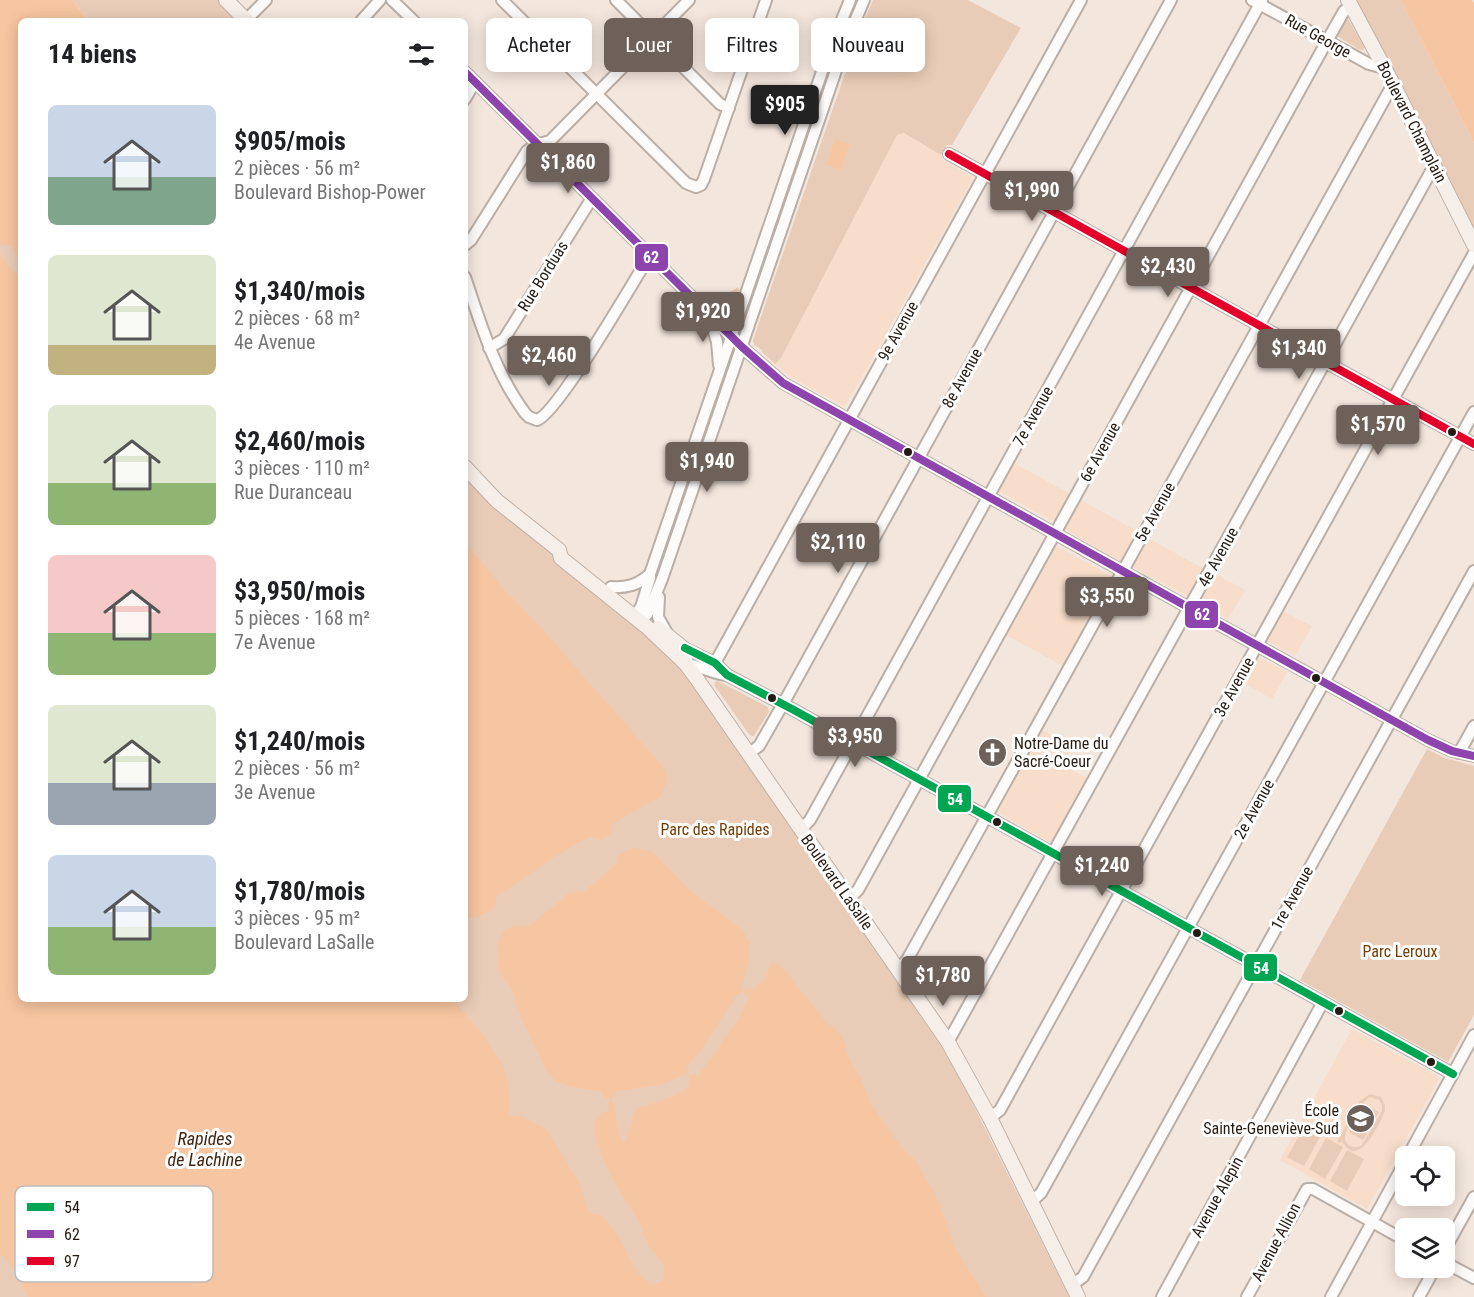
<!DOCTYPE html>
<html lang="fr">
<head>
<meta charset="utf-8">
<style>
	body { margin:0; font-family:"Roboto Condensed",sans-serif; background:#f6f6f6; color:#202124; height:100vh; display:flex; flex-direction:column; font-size:22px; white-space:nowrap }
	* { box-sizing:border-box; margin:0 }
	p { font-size:20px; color:#757577 }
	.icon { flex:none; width:33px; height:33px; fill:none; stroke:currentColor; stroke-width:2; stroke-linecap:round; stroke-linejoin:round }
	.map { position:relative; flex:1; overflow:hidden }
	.panel { position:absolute; left:18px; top:18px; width:450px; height:984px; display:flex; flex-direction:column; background:#fff; border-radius:9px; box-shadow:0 3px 15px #0003 }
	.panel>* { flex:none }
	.guide { position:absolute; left:486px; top:18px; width:570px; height:54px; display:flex; gap:12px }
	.tools { position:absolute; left:1395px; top:1146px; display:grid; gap:12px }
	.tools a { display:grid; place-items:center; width:60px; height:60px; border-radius:9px; background:#fff; box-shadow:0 3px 15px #0003; font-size:30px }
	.price { position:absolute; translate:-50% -51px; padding:0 14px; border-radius:6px; background:#6d6159; color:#fff; font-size:20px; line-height:39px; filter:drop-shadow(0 2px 3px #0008) }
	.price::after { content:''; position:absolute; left:50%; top:36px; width:18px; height:14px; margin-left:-9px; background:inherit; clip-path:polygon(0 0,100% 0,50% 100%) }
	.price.selected { background:#222; color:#fff }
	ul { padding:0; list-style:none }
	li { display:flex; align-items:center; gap:18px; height:150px; padding:0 30px }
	li span { display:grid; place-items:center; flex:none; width:168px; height:120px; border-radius:9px; color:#555 }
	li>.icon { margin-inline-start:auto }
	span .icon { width:72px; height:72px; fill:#fffc; stroke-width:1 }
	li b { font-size:26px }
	h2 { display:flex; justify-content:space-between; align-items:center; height:72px; padding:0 30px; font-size:26px }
	.chip { padding:0 21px; border-radius:9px; background:#fff; box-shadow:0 3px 15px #0003; font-size:21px; line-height:54px }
	.chip.selected { background:#6d6159; color:#fff }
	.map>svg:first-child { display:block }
</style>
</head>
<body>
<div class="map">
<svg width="1474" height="1297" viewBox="0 0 1474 1297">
	<rect width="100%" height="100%" fill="#f3e6dd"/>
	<g fill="#f7ddca">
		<polygon points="904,133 941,155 942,160 972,177 972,180 846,405 844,406 792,378 775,364 781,358 897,135"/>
		<polygon points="1014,463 1070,494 1054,522 999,491"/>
		<polygon points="1081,500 1137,531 1120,561 1065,529"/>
		<polygon points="1148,538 1204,569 1188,596 1132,566"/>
		<polygon points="1056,546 1112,576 1063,666 1006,635"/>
		<polygon points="1216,574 1245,590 1228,619 1200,604"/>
		<polygon points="1283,611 1312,626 1295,656 1268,641"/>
		<polygon points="1259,657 1287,672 1272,699 1244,683"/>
		<polygon points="1042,730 1071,746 1062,764 1088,779 1052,843 997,812"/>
		<polygon points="1352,1029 1440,1078 1367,1209 1280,1160"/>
	</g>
	<g fill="#e9ccb7" fill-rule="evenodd">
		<polygon points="72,0 219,0 240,21 88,21"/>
		<polygon points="873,0 968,0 1021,28 952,145 947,145 941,155 904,133 897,135 781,358 775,364 762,352 762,350 754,345 753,340 859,33"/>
		<polygon points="1356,0 1401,0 1474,143 1474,232"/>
		<polygon points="1348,19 1365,48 1363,50 1360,50 1337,36 1343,23"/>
		<path d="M0,69l21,5v925h444v-524c40,42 86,77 131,114 33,28 66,55 92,89l253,368 24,42 104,209h-1069z"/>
		<path d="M738,287l1,3 -8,22 -4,4 -26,-24c13,5 25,4 37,-5z"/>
		<polygon points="716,680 768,707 769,712 754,736 751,736 748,733 714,685"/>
		<polygon points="1427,749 1445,758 1474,766 1474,1015 1448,1062 1300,980"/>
		<path d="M1370,1094l11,3 4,8v6c-6,14 -27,60 -43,30l-2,2 -3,-1 23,-41zM1370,1097l9,3 3,5v6l-20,34c-7,4 -17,2 -17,-8 0,-9 18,-37 25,-40z"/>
		<polygon points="1364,1104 1379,1112 1363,1140 1349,1132"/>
		<polygon points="1305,1126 1321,1135 1304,1166 1287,1157"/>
		<polygon points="1326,1138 1343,1147 1325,1179 1309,1169"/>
		<polygon points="1347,1150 1364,1159 1347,1191 1330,1181"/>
	</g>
	<g fill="#f6c5a1">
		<polygon points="0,0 72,0 88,21 21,21 21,262 15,255 12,245 3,245 0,243"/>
		<polygon points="1401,0 1472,0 1474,3 1474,143"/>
		<polygon points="835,139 850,144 841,170 826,165"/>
		<path d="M0,252l5,10 16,17v720h431c16,18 41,46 51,68 6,14 7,31 6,46l3,3h10l24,13 32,52 10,28 4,5 9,1c6,7 13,14 18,22 11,18 14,40 35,48l8,-3c2,-6 3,-11 1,-18 -2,-6 -7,-9 -11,-14 -7,-9 -9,-21 -14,-30 -11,-19 -69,-99 -30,-109v-8h6c3,12 3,27 8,39l3,-1c6,-10 5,-25 12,-32l37,-13 15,-9c0,-6 1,-9 5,-13l5,1 41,-59 9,-18 -4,-3 3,-8 6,2 12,-12 4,-12 3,-2 8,2 42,54 19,16 7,24 13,22 9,23 28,40 17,17 23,41 16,46 31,49h-958c-6,-15 -15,-33 -28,-43z"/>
		<polygon points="465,543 506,591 543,630 665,769 668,780 661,796 612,824 611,834 602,840 591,836 554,857 496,897 495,907 483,915 466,919"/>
		<polygon points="635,848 653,852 688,889 744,931 749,944 749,960 740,994 738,993 703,1047 686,1068 688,1071 686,1074 663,1084 615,1092 614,1097 606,1098 600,1091 571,1087 557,1081 547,1072 519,1013 511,988 502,977 498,964 497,947 502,932 515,925 529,926 565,897 567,893 585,891 618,862 617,856 621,853"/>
	</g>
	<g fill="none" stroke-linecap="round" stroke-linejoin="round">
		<g stroke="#f6c5a1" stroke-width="2">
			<polyline points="742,990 746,992"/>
			<polyline points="686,1074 691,1077"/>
			<polyline points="610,1098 611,1102"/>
		</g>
		<defs>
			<g id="minor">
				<polyline points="392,0 414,21"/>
				<polyline points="502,0 686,183 696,187 701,185 704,179 766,0"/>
				<polyline points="616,0 720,104 729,108"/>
				<polyline points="1252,0 1369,64 1384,68"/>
				<polyline points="246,20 266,0"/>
				<polyline points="361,21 380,0"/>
				<polyline points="465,72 742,347 783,383 1428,740 1452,751 1474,756"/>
				<polyline points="465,99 475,82"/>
				<polyline points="949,154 1474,444"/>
				<polyline points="465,245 471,240 527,151 535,145 550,141 689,0"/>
				<path d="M465,277c16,48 30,95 60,136l4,4 8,3c21,-7 96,-138 113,-165"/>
				<polyline points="709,316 717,342 719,365"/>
				<polyline points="489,348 504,339 592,198"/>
				<path d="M611,587c16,1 27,-2 39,-13"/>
				<polyline points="659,597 658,617 667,633"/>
				<polyline points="634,616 641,607 650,578 650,574 828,54 850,0"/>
				<polyline points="641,622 648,613 662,579 844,47 864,0"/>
				<polyline points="682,647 715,663 727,675 792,709 1453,1074"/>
				<polyline points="715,663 1081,0"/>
				<path d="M686,664c15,2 27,10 41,11"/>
				<polyline points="749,753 759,746 783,704 1171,0"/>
				<polyline points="1459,753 1474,726"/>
				<polyline points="801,829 810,820 1262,0"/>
				<polyline points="849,899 858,890 1327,41 1344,11 1351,6"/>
				<polyline points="898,969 907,960 1393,84"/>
				<polyline points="948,1042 1434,166"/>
				<polyline points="990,1118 1000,1110 1474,253"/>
				<polyline points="1408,1156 1474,1035"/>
				<polyline points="1031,1202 1041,1193 1474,412"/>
				<polyline points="1444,1251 1474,1197"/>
				<polyline points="1444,1262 1474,1278"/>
				<polyline points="1072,1285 1083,1277 1474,571"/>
				<polyline points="1162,1297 1323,1002"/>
				<polyline points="1247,1297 1307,1189 1313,1189 1406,1241"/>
				<polyline points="1331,1297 1406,1160"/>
				<polyline points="1419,1297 1435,1268"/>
			</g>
			<g id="major">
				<polyline points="226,0 247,21"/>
				<polyline points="1348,0 1393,84 1474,245"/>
				<polyline points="465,467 497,501 559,550 561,558 647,627 686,664 697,679 948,1042 990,1118 1078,1297"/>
				<polyline points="658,628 682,647 686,664"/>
			</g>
		</defs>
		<use href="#minor" stroke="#baafa7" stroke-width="14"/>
		<use href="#major" stroke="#c0b1a6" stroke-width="16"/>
		<use href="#minor" stroke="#fdfbfa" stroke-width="10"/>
		<use href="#major" stroke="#f6eee9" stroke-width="14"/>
		<defs>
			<polyline id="bus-1" points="685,648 715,663 727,675 792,709 1453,1074"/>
			<polyline id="bus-2" points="465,72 742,347 783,383 1428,740 1452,751 1474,756"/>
			<polyline id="bus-3" points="949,154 1474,444"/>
		</defs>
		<use href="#bus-1" stroke="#fff" stroke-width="12"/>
		<use href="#bus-2" stroke="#fff" stroke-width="12"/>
		<use href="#bus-3" stroke="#fff" stroke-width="12"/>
		<use href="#bus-1" stroke="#00a651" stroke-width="8"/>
		<use href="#bus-2" stroke="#8e44ad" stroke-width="8"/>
		<use href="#bus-3" stroke="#e4002b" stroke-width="8"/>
	</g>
	<defs>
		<symbol id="church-disc" viewBox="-11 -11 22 22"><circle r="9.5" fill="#6d6159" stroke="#fff"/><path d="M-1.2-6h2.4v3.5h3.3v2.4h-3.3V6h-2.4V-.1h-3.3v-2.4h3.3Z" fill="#fff"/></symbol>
		<symbol id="school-disc" viewBox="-11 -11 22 22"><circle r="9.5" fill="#6d6159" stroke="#fff"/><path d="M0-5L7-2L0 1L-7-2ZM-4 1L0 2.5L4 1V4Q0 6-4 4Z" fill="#fff"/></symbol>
	</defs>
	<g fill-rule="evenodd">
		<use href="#church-disc" x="976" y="736" width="33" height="33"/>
		<use href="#school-disc" x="1344" y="1102" width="33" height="33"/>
	</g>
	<g fill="#251a12" stroke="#fff" stroke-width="2">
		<circle cx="1452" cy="432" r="5"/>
		<circle cx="908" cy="452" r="5"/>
		<circle cx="1316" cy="678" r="5"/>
		<circle cx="772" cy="698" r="5"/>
		<circle cx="997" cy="822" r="5"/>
		<circle cx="1197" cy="933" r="5"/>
		<circle cx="1339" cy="1011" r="5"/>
		<circle cx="1431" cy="1062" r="5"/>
	</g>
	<g text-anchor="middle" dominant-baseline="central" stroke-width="6" stroke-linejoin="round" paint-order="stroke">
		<g font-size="16" fill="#251a12" stroke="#fff">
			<text transform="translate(1318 36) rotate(29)">Rue George</text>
			<text transform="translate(1412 122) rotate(63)">Boulevard Champlain</text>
			<text transform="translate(543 276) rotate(-58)">Rue Borduas</text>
			<text transform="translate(898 331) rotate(-61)">9e Avenue</text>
			<text transform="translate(962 378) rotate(-61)">8e Avenue</text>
			<text transform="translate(1033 416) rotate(-61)">7e Avenue</text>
			<text transform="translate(1100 452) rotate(-61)">6e Avenue</text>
			<text transform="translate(1155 512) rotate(-61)">5e Avenue</text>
			<text transform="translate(1218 557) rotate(-61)">4e Avenue</text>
			<text transform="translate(1234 687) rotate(-61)">3e Avenue</text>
			<text transform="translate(1254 809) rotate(-61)">2e Avenue</text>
			<text transform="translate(837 882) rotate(55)">Boulevard LaSalle</text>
			<text transform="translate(1292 898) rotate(-61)">1re Avenue</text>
			<text transform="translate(1217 1197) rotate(-61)">Avenue Alepin</text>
			<text transform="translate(1276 1242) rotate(-62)">Avenue Allion</text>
		</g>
		<g font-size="16" fill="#251a12" stroke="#fff" text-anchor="start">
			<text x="1014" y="743">Notre-Dame du<tspan x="1014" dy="18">Sacré-Coeur</tspan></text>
			<text x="1339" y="1110" text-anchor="end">École<tspan x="1339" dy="18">Sainte-Geneviève-Sud</tspan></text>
		</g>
		<g font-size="16" fill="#753c00" stroke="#fff">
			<text x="715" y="829">Parc des Rapides</text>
			<text x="1400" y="951">Parc Leroux</text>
		</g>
		<g font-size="18" font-style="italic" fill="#3f2510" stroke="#fff">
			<text x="205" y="1138">Rapides<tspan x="205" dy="21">de Lachine</tspan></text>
		</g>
	</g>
	<rect x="15" y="1186" width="198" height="96" rx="9" fill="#fff" stroke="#bebab8" stroke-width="1.5"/>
	<rect x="27" y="1203" width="27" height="8" fill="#00a651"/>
	<rect x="27" y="1230" width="27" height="8" fill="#8e44ad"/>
	<rect x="27" y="1257" width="27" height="8" fill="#e4002b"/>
	<g font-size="16" fill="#251a12">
		<text x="64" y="1213">54</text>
		<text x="64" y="1240">62</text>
		<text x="64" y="1267">97</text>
	</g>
	<g stroke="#fff" stroke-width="2">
		<rect x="634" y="243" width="35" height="29" rx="6" fill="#8e44ad"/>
		<rect x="1184" y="600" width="35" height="29" rx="6" fill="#8e44ad"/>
		<rect x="937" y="784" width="35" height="29" rx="6" fill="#00a651"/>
		<rect x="1243" y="953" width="35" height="29" rx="6" fill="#00a651"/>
	</g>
	<g font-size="16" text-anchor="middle" font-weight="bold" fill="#fff">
		<text x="651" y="263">62</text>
		<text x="1202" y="620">62</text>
		<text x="955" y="805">54</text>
		<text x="1261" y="974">54</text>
	</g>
</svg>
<div class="tools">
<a><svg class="icon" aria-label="locate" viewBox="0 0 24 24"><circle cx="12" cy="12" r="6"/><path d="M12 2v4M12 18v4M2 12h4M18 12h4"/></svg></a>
<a><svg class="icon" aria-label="layers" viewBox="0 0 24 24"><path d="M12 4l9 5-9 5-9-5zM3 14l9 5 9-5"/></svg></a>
</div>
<b class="price selected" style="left:785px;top:136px">$905</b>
<b class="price" style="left:568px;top:194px">$1,860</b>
<b class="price" style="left:1032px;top:222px">$1,990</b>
<b class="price" style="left:1168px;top:298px">$2,430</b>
<b class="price" style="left:703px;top:343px">$1,920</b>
<b class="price" style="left:1299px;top:380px">$1,340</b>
<b class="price" style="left:549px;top:387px">$2,460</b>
<b class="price" style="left:1378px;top:456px">$1,570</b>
<b class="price" style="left:707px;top:493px">$1,940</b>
<b class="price" style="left:838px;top:574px">$2,110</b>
<b class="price" style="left:1107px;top:628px">$3,550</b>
<b class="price" style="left:855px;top:768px">$3,950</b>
<b class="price" style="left:1102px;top:897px">$1,240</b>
<b class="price" style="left:943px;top:1007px">$1,780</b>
<div class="guide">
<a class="chip">Acheter</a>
<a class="chip selected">Louer</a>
<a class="chip">Filtres</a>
<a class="chip">Nouveau</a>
</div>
<section class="panel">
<h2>14 biens<svg class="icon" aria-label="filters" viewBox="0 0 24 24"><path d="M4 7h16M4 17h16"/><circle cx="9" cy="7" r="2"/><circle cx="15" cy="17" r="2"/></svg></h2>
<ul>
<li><span style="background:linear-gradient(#c9d6e8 60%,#7fa58c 0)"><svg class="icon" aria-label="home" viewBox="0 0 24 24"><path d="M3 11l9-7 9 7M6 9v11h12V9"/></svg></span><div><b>$905/mois</b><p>2 pièces · 56 m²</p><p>Boulevard Bishop-Power</p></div></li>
<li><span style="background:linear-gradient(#dfe7d0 75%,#c2b280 0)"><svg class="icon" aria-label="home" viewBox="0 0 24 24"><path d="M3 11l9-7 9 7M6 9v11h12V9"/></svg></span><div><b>$1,340/mois</b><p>2 pièces · 68 m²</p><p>4e Avenue</p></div></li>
<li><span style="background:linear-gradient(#dfe7d0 65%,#8fb573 0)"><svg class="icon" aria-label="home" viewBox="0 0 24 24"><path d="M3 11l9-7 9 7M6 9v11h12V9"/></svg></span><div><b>$2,460/mois</b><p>3 pièces · 110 m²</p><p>Rue Duranceau</p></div></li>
<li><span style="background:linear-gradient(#f6c9c9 65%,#8fb573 0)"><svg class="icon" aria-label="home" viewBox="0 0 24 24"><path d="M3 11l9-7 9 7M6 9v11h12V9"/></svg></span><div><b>$3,950/mois</b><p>5 pièces · 168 m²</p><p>7e Avenue</p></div></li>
<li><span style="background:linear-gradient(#dfe7d0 65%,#9aa5b1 0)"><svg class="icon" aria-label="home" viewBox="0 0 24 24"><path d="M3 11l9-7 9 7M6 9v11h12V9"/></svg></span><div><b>$1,240/mois</b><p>2 pièces · 56 m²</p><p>3e Avenue</p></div></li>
<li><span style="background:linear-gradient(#c9d6e8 60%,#8fb573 0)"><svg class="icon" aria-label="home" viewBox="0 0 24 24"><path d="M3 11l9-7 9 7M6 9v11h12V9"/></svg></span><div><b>$1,780/mois</b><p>3 pièces · 95 m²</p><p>Boulevard LaSalle</p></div></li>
</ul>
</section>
</div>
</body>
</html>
